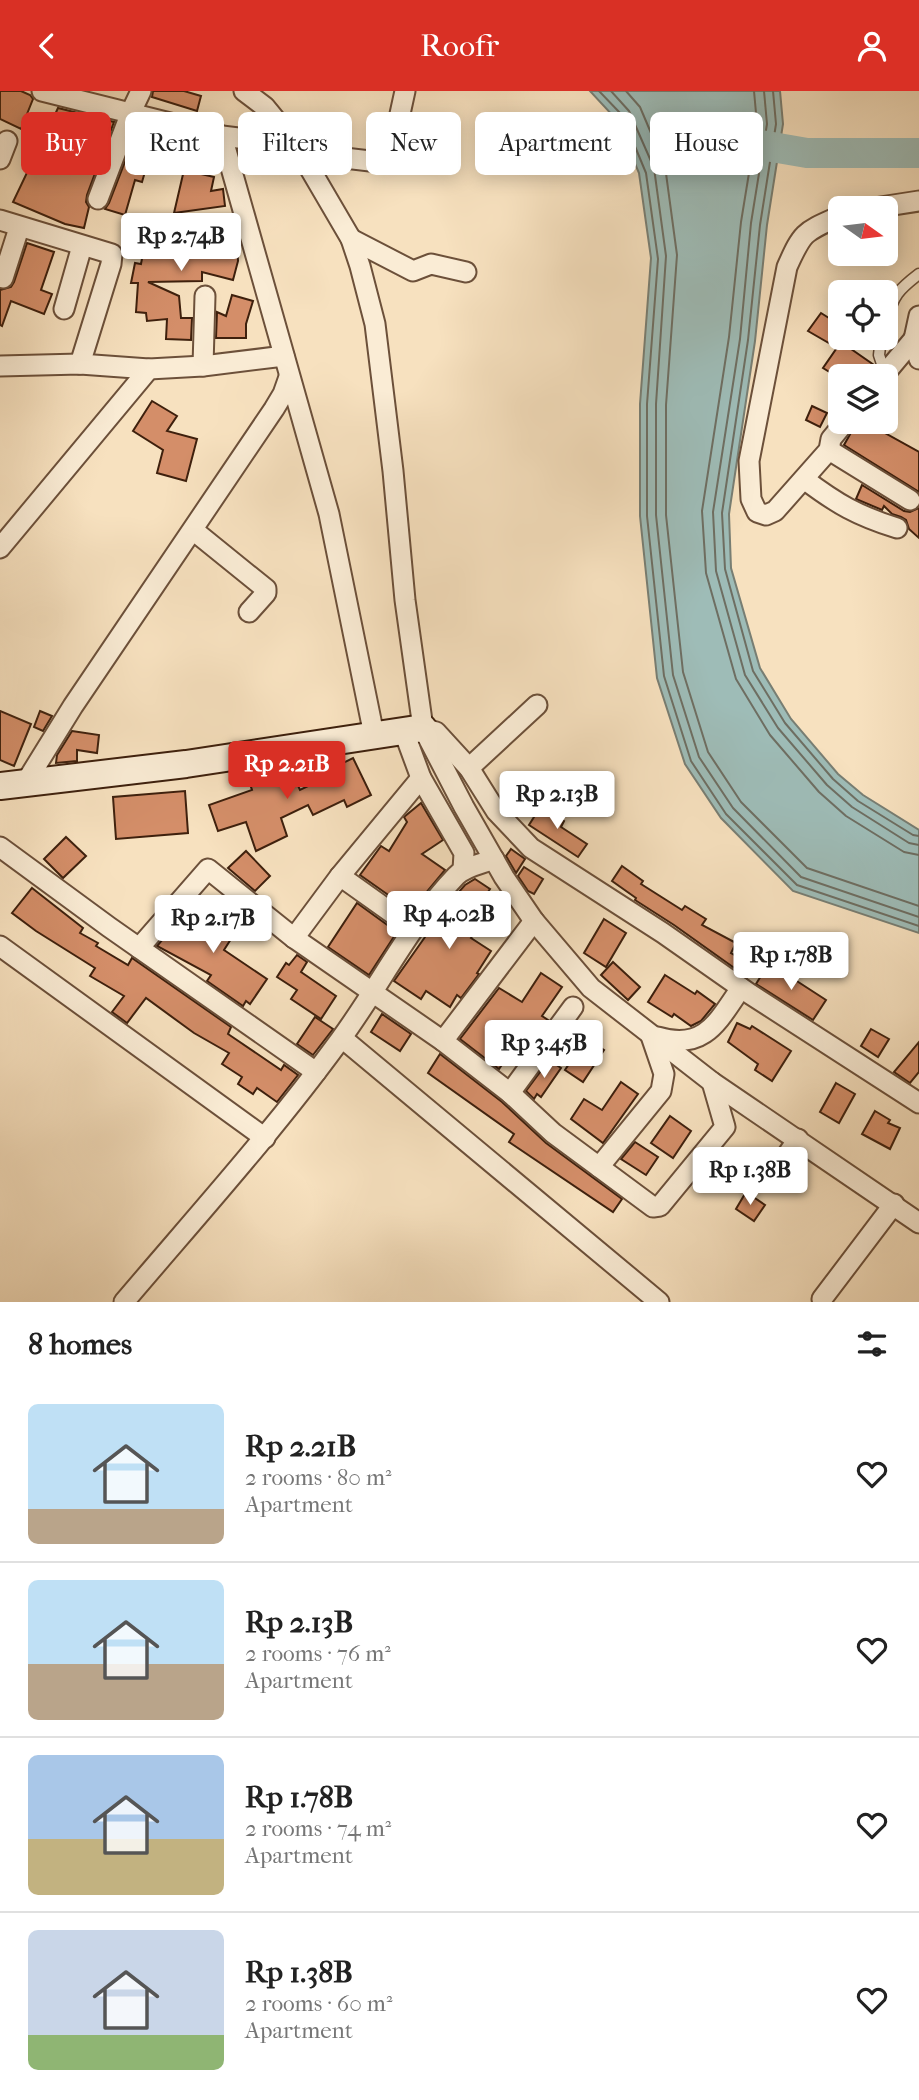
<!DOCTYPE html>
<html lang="en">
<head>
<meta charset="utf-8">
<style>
	body { margin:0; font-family:"IM FELL French Canon",serif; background:#f2f2f2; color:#222; height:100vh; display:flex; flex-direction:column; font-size:26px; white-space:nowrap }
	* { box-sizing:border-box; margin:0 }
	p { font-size:23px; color:#767676 }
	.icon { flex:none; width:38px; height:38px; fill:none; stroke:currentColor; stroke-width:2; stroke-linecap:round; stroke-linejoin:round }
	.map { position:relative; height:1211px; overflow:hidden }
	.side { display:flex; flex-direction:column; background:#fff; flex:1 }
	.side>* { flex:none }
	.banner { position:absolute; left:21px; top:21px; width:878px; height:63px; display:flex; gap:14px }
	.needle { width:46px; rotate:104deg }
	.fabs { position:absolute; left:828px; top:105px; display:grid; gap:14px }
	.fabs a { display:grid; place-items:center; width:70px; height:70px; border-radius:10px; background:#fff; box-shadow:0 4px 18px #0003; font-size:35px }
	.price { position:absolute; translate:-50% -60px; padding:0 16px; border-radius:7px; background:#fff; color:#222; font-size:23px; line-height:46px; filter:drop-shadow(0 2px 4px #0008) }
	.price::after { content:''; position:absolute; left:50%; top:42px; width:21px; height:16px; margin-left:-10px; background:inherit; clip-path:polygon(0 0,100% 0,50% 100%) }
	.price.current { background:#d93025; color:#fff }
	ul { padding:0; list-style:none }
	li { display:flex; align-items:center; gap:21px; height:175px; padding:0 28px }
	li+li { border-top:2px solid #e0e0e0 }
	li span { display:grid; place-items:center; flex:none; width:196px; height:140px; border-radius:10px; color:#555 }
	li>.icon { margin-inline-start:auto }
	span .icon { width:84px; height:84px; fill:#fffc; stroke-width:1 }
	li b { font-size:30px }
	h2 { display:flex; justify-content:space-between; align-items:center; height:84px; padding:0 28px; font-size:30px }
	.pill { padding:0 24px; border-radius:10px; background:#fff; box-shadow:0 4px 18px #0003; font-size:24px; line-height:63px }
	.pill.current { background:#d93025; color:#fff }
	header { display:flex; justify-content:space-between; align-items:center; height:91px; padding:0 28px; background:#d93025; color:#fff; font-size:32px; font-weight:600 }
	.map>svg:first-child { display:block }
</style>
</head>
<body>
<header><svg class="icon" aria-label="back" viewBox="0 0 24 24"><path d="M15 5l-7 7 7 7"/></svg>Roofr<svg class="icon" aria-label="person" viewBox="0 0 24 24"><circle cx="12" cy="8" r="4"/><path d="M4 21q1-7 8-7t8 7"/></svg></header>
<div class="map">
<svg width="919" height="1211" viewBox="0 0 919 1211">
	<rect width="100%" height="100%" fill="#f7e1bf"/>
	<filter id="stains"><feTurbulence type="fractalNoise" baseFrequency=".00286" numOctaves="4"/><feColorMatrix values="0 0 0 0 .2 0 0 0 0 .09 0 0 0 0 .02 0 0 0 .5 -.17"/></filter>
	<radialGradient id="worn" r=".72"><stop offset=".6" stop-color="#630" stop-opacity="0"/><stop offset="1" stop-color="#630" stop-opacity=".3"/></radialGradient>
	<polygon fill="#9ebcb7" stroke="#787e73" stroke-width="2" points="590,0 780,0 783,33 767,134 755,250 729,423 731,477 760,577 791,628 838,683 863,704 919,739 919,842 793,800 721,727 685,673 657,587 640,425 640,313 651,167 639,82 616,28"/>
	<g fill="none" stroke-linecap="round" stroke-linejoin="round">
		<g stroke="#6e6e62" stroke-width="2">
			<polyline points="599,0 622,24 646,82 658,168 647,313 647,425 664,585 691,670 726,723 797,794 919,835"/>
			<polyline points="611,0 629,20 654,77 666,165 656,313 656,424 673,584 699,666 733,717 801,786 919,826"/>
			<polyline points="626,0 640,16 665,75 677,164 666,314 666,424 683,581 708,661 741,711 807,777 919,815"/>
			<polyline points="754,0 757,33 741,131 729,246 702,420 706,482 736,588 770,644 819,701 846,725 904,761 919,764"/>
			<polyline points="764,0 767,33 751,132 740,248 713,421 716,480 745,584 778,637 827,694 852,716 909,752 919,754"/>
			<polyline points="773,0 776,33 760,134 748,249 722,422 725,478 753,580 785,632 833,688 858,710 913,744 919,745"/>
		</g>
		<polyline stroke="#9ebcb7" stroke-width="30" points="738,50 807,62 919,62"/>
	</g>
	<g fill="#d48e69" stroke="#3e200d" stroke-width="2">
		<polygon points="0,0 21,0 30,4 33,8 21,38 0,28"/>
		<polygon points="153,0 184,0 201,5 197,20 152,6"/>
		<polygon points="58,17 114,31 87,104 86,111 89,116 84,137 65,133 13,111 33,69 43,74 52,49 45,45"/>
		<polygon points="138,37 195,51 187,73 151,60 142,91 135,89 125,124 105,118 109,112"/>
		<polygon points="184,79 214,86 211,100 223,98 225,115 174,122"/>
		<polygon points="236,140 238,170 233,189 202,181 202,190 148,191 179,205 181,227 192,227 191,249 166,248 167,228 147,230 146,222 136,221 138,192 131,192 135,172 141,173 146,146 168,149 170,142"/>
		<polygon points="27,152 54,161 41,199 52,203 44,223 11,210 2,235 0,234 0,199 11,196 14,191"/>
		<polygon points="232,204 253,210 246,233 246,247 216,247 217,221 226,225"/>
		<polygon points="821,222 840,234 840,248 834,255 808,240"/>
		<polygon points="841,251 874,274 866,285 836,285 823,277"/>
		<polygon points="152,310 177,325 167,340 197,348 186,390 157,382 163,359 133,340"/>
		<polygon points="812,315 827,322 820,336 806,329"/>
		<polygon points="857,331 865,331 919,361 919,401 844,354"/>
		<polygon points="862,394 904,420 910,421 919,417 919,447 909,438 906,429 901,426 892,423 884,415 882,419 856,408"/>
		<polygon points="0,620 31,633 14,675 0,669"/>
		<polygon points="40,620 52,625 43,640 34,636"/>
		<polygon points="72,640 99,644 97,662 77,659 77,670 56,672 57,664"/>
		<polygon points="353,667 371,704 347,716 344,709 313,724 308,714 281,727 287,745 256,760 246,731 218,740 209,714 252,699 249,690 274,682 273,680 288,673 300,699 331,684 329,679"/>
		<polygon points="185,700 188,742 116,748 113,706"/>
		<polygon points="421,712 443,749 422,763 445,779 411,820 360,784 381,755 389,760 407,731 404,726"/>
		<polygon points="541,715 564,730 561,736 587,753 578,766 529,734"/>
		<polygon points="66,746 86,765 63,787 44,768"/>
		<polygon points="511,758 525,768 516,782 506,765"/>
		<polygon points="246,760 270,785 255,800 228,777"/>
		<polygon points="622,775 643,790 641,793 682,819 685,815 706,828 702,834 736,852 731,862 747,871 740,881 674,834 635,809 636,807 612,790"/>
		<polygon points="524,776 543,788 534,803 528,800 518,785"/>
		<polygon points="475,788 490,798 469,829 479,835 471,847 491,860 477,882 479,883 461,907 457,904 450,916 426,900 421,908 394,890 449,812 465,794"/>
		<polygon points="32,797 83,837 80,842 98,852 96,855 128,874 132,867 231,936 228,943 281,979 284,974 298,984 277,1011 257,997 253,1003 238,993 242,986 222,973 229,962 194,942 146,907 127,932 112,921 124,905 90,885 95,877 36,840 12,822"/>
		<polygon points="204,809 221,821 212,835 231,848 224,859 267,888 250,913 246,910 243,915 207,890 211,884 157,855 180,828 187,833"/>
		<polygon points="357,812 397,841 369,884 328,856"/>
		<polygon points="604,828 626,842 606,876 584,862"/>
		<polygon points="297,864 307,871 301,881 336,905 321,928 291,908 297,899 277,886 286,872 289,874"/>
		<polygon points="613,871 640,896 628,909 601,884"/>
		<polygon points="769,872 826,909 813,929 756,893"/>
		<polygon points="541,882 562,896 542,925 548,929 523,963 514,956 499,978 460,948 499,897 522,911"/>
		<polygon points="665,884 695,903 697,900 715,913 701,930 691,935 674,923 672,926 648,911"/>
		<polygon points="382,923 411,943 400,960 371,941"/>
		<polygon points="315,926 333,938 313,964 297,953"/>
		<polygon points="737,932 750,938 752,935 791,960 772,990 755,979 758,973 728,951"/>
		<polygon points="871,938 889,948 878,966 861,955"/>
		<polygon points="586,947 604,959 583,991 565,979"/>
		<polygon points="919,951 919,981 910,992 894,981"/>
		<polygon points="440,963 502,1011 546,1052 622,1108 613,1121 509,1051 514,1043 428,982"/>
		<polygon points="549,969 561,977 541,1006 537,1003 534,1008 526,1000"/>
		<polygon points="621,991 638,1003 603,1052 571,1028 584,1008 602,1019"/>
		<polygon points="836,992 855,1003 839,1032 820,1021"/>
		<polygon points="875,1020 890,1029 888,1032 900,1037 890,1058 862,1043"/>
		<polygon points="670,1025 691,1040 673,1067 651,1052"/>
		<polygon points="635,1051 658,1066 646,1084 621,1068"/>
		<polygon points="746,1101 765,1114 754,1130 736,1118"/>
	</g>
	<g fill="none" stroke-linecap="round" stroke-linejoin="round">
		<defs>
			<g id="lane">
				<path d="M886,229c8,-25 12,-30 33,-46"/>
				<polyline points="881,247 879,264 885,282"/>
			</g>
			<g id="street">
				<polyline points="42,0 222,45 329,423 374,644"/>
				<polyline points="244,0 265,16 296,54 351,148 360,175 375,233 393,380 405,509 423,637 464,716 504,786 534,830 591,897 712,991 919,1132"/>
				<polyline points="222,45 296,54"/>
				<polyline points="302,62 387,72 391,64 405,0"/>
				<polyline points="0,68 7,50"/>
				<polyline points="98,108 131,21 141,0"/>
				<polyline points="874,117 919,110"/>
				<path d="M840,125c-36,16 -37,15 -53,51l-38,194 2,38 6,13 9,3 9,-4 54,-61 2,-11 14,-17"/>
				<polyline points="0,129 112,163 111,173 80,273"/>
				<polyline points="351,148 413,180 431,173 466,181"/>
				<polyline points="3,187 19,137"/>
				<polyline points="64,218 82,155"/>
				<polyline points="919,225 914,248 919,268"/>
				<polyline points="0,275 80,273 149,278 203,275 284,265"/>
				<polyline points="203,275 205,205"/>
				<polyline points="883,285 914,248"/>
				<polyline points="829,359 910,409"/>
				<path d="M804,388c33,25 54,37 93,49"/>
				<polyline points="193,439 266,498 266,502 249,521"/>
				<polyline points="0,457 149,278"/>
				<polyline points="429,639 436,641 469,677 496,720 531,757 663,842 750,903 919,1012"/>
				<polyline points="404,641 421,687 464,762 463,779"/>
				<polyline points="469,677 537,614"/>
				<polyline points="26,691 73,615 274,318 283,303 289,286"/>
				<polyline points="0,756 109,836 316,981"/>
				<polyline points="340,785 413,837"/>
				<polyline points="294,847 340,785 421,687"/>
				<polyline points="0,855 265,1047"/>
				<polyline points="139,857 208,778 294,847 443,950 510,1002 553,1042 599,1076 661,1000 664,983 651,945"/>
				<path d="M658,946c47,14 60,-16 83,-49"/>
				<polyline points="342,947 659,1211"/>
				<polyline points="443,950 534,830"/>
				<polyline points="510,1002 573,916"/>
				<polyline points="599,1076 653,1116 660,1115 725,1036 712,991"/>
				<polyline points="772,1086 798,1048"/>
				<polyline points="822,1208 894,1113"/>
				<path d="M124,1211c73,-86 149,-170 216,-262 40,-54 69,-115 116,-164 10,-10 26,-12 38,-17"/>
			</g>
			<polyline id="secondary" points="0,695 186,673 423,637"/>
		</defs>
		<use href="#lane" stroke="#6c503a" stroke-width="13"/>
		<use href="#street" stroke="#6c503a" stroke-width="23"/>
		<use href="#secondary" stroke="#3e200d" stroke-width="30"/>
		<use href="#lane" stroke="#faecd5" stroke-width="10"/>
		<use href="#street" stroke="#faecd5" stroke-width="19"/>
		<use href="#secondary" stroke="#faecd5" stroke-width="26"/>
	</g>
	<rect width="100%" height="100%" filter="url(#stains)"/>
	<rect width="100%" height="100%" fill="url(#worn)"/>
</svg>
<div class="fabs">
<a><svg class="needle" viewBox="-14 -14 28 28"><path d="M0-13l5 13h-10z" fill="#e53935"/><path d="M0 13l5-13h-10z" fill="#767676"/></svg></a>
<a><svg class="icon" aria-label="locate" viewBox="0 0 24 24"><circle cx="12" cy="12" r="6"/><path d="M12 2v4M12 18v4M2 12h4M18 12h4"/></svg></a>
<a><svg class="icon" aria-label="layers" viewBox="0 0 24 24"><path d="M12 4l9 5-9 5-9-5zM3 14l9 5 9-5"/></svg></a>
</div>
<b class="price" style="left:181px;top:182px">Rp 2.74B</b>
<b class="price current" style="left:287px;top:710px">Rp 2.21B</b>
<b class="price" style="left:557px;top:740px">Rp 2.13B</b>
<b class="price" style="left:449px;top:860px">Rp 4.02B</b>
<b class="price" style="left:213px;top:864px">Rp 2.17B</b>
<b class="price" style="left:791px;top:901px">Rp 1.78B</b>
<b class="price" style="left:544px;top:989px">Rp 3.45B</b>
<b class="price" style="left:750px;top:1116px">Rp 1.38B</b>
<div class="banner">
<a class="pill current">Buy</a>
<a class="pill">Rent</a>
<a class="pill">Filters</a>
<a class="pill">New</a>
<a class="pill">Apartment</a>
<a class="pill">House</a>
</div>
</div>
<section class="side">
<h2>8 homes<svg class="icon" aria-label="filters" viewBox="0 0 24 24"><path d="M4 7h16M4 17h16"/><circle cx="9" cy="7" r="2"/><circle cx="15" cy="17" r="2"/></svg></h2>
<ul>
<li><span style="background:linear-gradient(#bfe0f5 75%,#b9a48a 0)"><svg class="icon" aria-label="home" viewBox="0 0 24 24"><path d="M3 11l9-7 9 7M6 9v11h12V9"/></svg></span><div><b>Rp 2.21B</b><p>2 rooms · 80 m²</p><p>Apartment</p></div><svg class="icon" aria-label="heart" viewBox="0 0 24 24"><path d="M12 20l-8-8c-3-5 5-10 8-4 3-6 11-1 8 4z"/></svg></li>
<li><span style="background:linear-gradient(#bfe0f5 60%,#b9a48a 0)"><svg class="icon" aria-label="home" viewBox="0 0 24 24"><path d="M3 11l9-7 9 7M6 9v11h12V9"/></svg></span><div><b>Rp 2.13B</b><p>2 rooms · 76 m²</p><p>Apartment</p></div><svg class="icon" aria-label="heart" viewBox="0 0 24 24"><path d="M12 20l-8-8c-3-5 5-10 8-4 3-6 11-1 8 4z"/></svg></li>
<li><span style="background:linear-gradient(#a9c7e8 60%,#c2b280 0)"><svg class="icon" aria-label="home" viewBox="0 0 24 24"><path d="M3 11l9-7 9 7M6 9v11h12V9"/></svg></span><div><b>Rp 1.78B</b><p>2 rooms · 74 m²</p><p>Apartment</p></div><svg class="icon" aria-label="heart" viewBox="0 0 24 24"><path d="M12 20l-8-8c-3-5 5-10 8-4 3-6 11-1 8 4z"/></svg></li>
<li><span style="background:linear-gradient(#c9d6e8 75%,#8fb573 0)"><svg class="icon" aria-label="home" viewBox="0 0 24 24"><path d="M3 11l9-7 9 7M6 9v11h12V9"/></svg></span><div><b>Rp 1.38B</b><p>2 rooms · 60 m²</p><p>Apartment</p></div><svg class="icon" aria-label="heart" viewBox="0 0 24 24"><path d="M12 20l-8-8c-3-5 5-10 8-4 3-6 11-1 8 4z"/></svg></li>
</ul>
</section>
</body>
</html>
